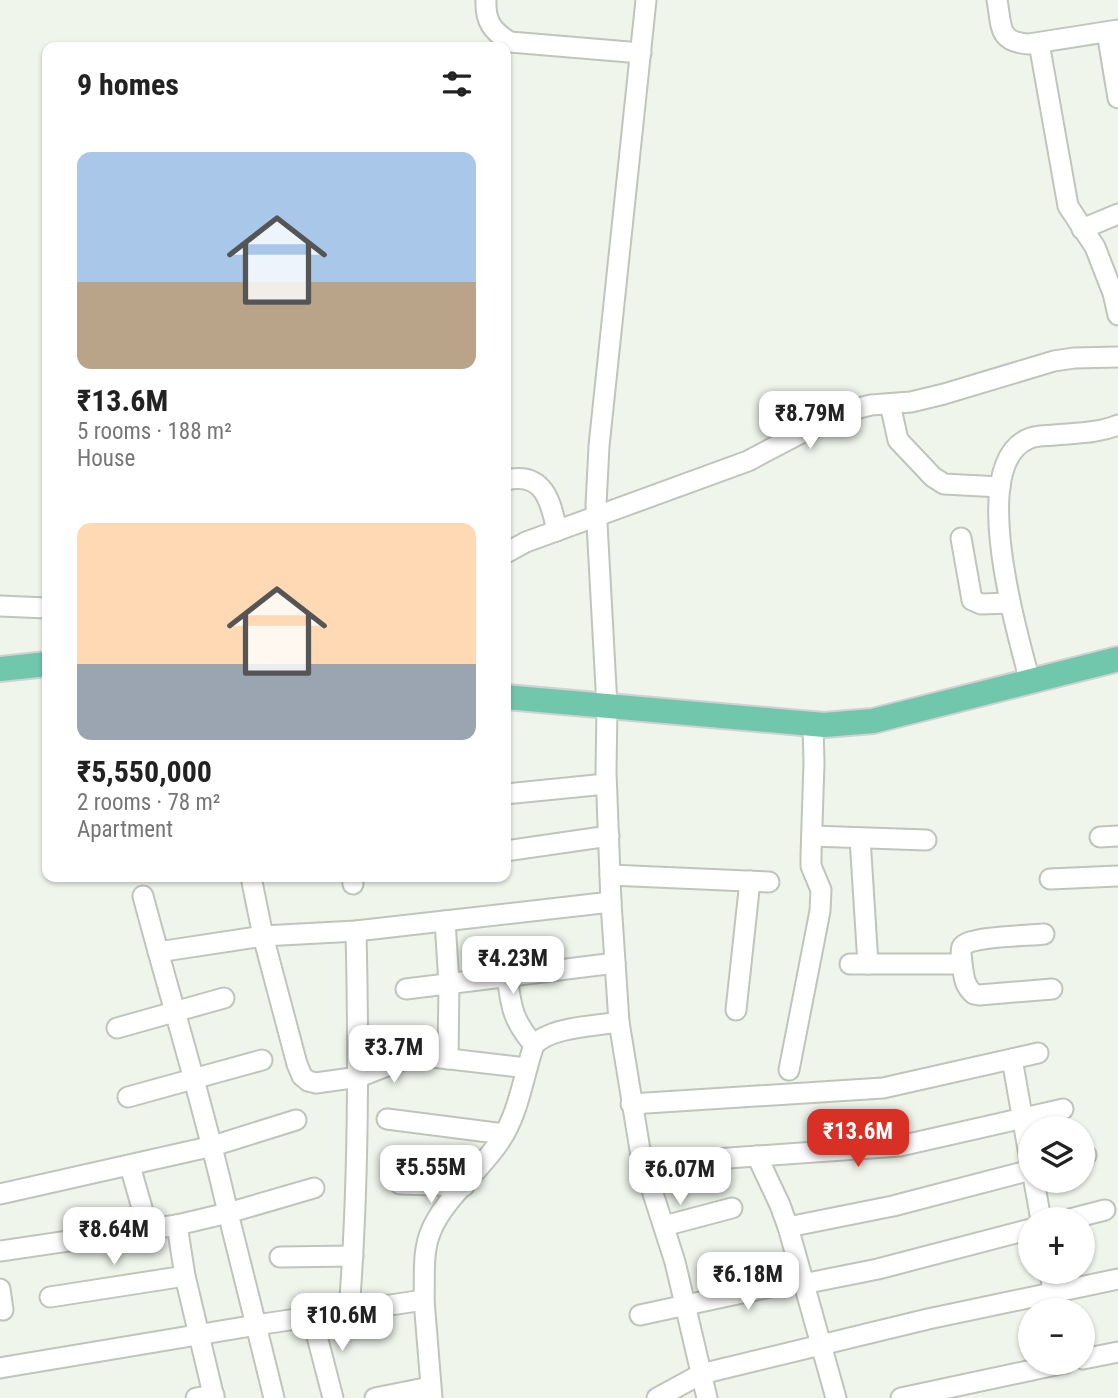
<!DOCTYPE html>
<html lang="en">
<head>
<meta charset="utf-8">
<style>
	body { margin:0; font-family:"Roboto Condensed",sans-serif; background:#f2f2f2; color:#222; height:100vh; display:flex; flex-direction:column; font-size:26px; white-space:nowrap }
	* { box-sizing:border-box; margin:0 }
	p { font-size:23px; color:#767676 }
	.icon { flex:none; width:38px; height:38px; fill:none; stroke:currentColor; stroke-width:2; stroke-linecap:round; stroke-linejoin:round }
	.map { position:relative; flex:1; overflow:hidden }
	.sheet { position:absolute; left:42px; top:42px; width:469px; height:840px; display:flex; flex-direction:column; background:#fff; border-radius:14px; box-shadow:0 2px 5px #0004 }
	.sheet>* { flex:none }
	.buttons { position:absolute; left:1018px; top:1116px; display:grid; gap:14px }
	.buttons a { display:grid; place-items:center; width:77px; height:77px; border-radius:50%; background:#fff; box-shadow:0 2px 5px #0004; font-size:35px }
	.price { position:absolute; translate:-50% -60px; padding:0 16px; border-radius:14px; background:#fff; color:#222; font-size:23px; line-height:46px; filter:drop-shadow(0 2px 4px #0008) }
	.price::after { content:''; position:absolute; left:50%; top:42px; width:21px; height:16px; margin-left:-10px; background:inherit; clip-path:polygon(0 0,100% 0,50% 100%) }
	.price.selected { background:#d93025; color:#fff }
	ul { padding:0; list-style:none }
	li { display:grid; align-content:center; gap:14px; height:371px; padding:0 35px }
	li span { display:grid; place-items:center; height:217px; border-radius:14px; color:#555 }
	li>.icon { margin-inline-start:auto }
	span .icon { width:126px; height:126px; fill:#fffc; stroke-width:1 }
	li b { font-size:30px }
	h2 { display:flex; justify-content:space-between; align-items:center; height:84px; padding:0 35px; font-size:30px }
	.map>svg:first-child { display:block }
</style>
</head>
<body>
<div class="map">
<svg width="1118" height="1398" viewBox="0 0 1118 1398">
	<rect width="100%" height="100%" fill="#eff5eb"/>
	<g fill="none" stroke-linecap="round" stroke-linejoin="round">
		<defs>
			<g id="minor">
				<path d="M486,0c-1,21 6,31 24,42l131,11"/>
				<path d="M997,0c5,26 0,42 32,44l89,-14"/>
				<polyline points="1107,32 1118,98"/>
				<polyline points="1039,43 1068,206 1095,247 1113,293 1118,315"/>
				<polyline points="1082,229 1118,214"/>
				<polyline points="890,404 898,440 933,477 944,484 1000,487"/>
				<path d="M506,480c38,-9 45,22 51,51"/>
				<polyline points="961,538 972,600 981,604 1010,603"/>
				<polyline points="506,553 526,542 748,461 801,433 855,409 871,405 911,402 944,394 1054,361 1074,358 1118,357"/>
				<polyline points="0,606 47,608"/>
				<path d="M1030,682c-12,-48 -63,-216 -2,-243 8,-4 18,-3 27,-4 21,-2 44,-2 63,-10"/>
				<polyline points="506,794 606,784"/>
				<polyline points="812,836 926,840"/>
				<polyline points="1100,837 1118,836"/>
				<polyline points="860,838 868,964"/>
				<polyline points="506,851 609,836"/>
				<polyline points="610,875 769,882"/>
				<polyline points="251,877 263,936 297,1064 302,1076 308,1081 316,1083 359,1077 415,1055 527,1068"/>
				<polyline points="352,877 353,884"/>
				<polyline points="1050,879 1118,876"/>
				<path d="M143,896c28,106 61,210 85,317l86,-25"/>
				<polyline points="445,921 449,984 448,1059"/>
				<path d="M1044,934c-14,2 -77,2 -82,13 -2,4 0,12 0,17 2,12 2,22 12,30l5,1 73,-6"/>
				<polyline points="158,952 263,936 356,931 611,902"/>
				<polyline points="850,964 962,964"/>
				<path d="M507,976c4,31 6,45 27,69"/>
				<polyline points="406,989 615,963"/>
				<polyline points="736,1010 750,881"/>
				<polyline points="619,1022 641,1156 675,1262 707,1398"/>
				<polyline points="117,1028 224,998"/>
				<polyline points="1012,1059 1031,1166"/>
				<polyline points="789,1070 820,911 821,890 811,866 811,855 814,763 813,724"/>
				<polyline points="128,1097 262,1060"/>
				<polyline points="631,1104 883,1088 1038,1053"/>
				<polyline points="387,1119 504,1134"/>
				<polyline points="757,1156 780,1205 788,1227 836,1398"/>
				<polyline points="1083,1156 1086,1155"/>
				<polyline points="644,1164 900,1146 1063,1109"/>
				<polyline points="130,1166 148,1229"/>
				<polyline points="1034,1181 1041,1220"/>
				<polyline points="400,1184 464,1186"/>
				<polyline points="0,1194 213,1146 296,1120"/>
				<polyline points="1066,1220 1105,1210"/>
				<polyline points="177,1225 185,1276 214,1398"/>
				<polyline points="664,1226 732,1208"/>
				<polyline points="788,1227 893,1206 1031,1170"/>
				<path d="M0,1251l177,-26 51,-12 28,112 168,-25c1,-22 -2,-49 7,-69 12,-31 50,-61 69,-90 19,-28 23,-64 34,-96 16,-18 61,-19 85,-23l-8,-120 -5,-130 1,-66 -11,-201 3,-59 47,-446"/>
				<polyline points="280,1257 353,1256"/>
				<polyline points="1050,1272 1053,1292"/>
				<polyline points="803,1284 878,1269 1031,1229"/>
				<polyline points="0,1289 3,1310"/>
				<polyline points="50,1297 185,1276"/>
				<polyline points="424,1300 432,1398"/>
				<path d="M349,1311c10,-127 10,-253 7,-380"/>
				<polyline points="640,1315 802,1280"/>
				<polyline points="312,1317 333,1398"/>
				<polyline points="1083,1359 1118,1352"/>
				<polyline points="0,1368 256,1325 274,1398"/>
				<polyline points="196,1398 214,1395"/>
				<polyline points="375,1398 430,1387"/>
				<polyline points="657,1398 701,1374 928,1319 1118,1279"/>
				<polyline points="901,1398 1065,1363"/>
			</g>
			<g id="major">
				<polyline points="0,669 47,664"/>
				<polyline points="506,697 824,725 873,721 1118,659"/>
			</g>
		</defs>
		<use href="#minor" stroke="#bfc5bb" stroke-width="23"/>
		<use href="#major" stroke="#d0d1d0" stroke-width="28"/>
		<use href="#minor" stroke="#fff" stroke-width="19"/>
		<use href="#major" stroke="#70c7ac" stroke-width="24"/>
	</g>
</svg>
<div class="buttons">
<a><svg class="icon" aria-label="layers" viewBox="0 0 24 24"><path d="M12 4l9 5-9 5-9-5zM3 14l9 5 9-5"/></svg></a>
<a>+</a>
<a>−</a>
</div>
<b class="price" style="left:810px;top:451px">₹8.79M</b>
<b class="price" style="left:513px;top:996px">₹4.23M</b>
<b class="price" style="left:394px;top:1085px">₹3.7M</b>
<b class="price selected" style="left:858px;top:1169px">₹13.6M</b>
<b class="price" style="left:431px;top:1205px">₹5.55M</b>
<b class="price" style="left:680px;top:1207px">₹6.07M</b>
<b class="price" style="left:114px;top:1267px">₹8.64M</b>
<b class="price" style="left:748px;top:1312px">₹6.18M</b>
<b class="price" style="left:342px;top:1353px">₹10.6M</b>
<section class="sheet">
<h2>9 homes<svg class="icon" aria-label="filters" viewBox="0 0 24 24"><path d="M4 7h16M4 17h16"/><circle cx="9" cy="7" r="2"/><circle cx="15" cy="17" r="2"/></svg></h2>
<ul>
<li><span style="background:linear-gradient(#a9c7e8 60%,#b9a48a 0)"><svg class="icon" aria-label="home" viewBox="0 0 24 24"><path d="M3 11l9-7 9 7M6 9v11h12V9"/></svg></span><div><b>₹13.6M</b><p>5 rooms · 188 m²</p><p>House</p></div></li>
<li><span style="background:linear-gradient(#ffd9b3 65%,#9aa5b1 0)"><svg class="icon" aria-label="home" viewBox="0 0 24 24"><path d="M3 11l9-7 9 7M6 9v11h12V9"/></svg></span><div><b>₹5,550,000</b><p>2 rooms · 78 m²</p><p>Apartment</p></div></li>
</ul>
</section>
</div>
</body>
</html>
